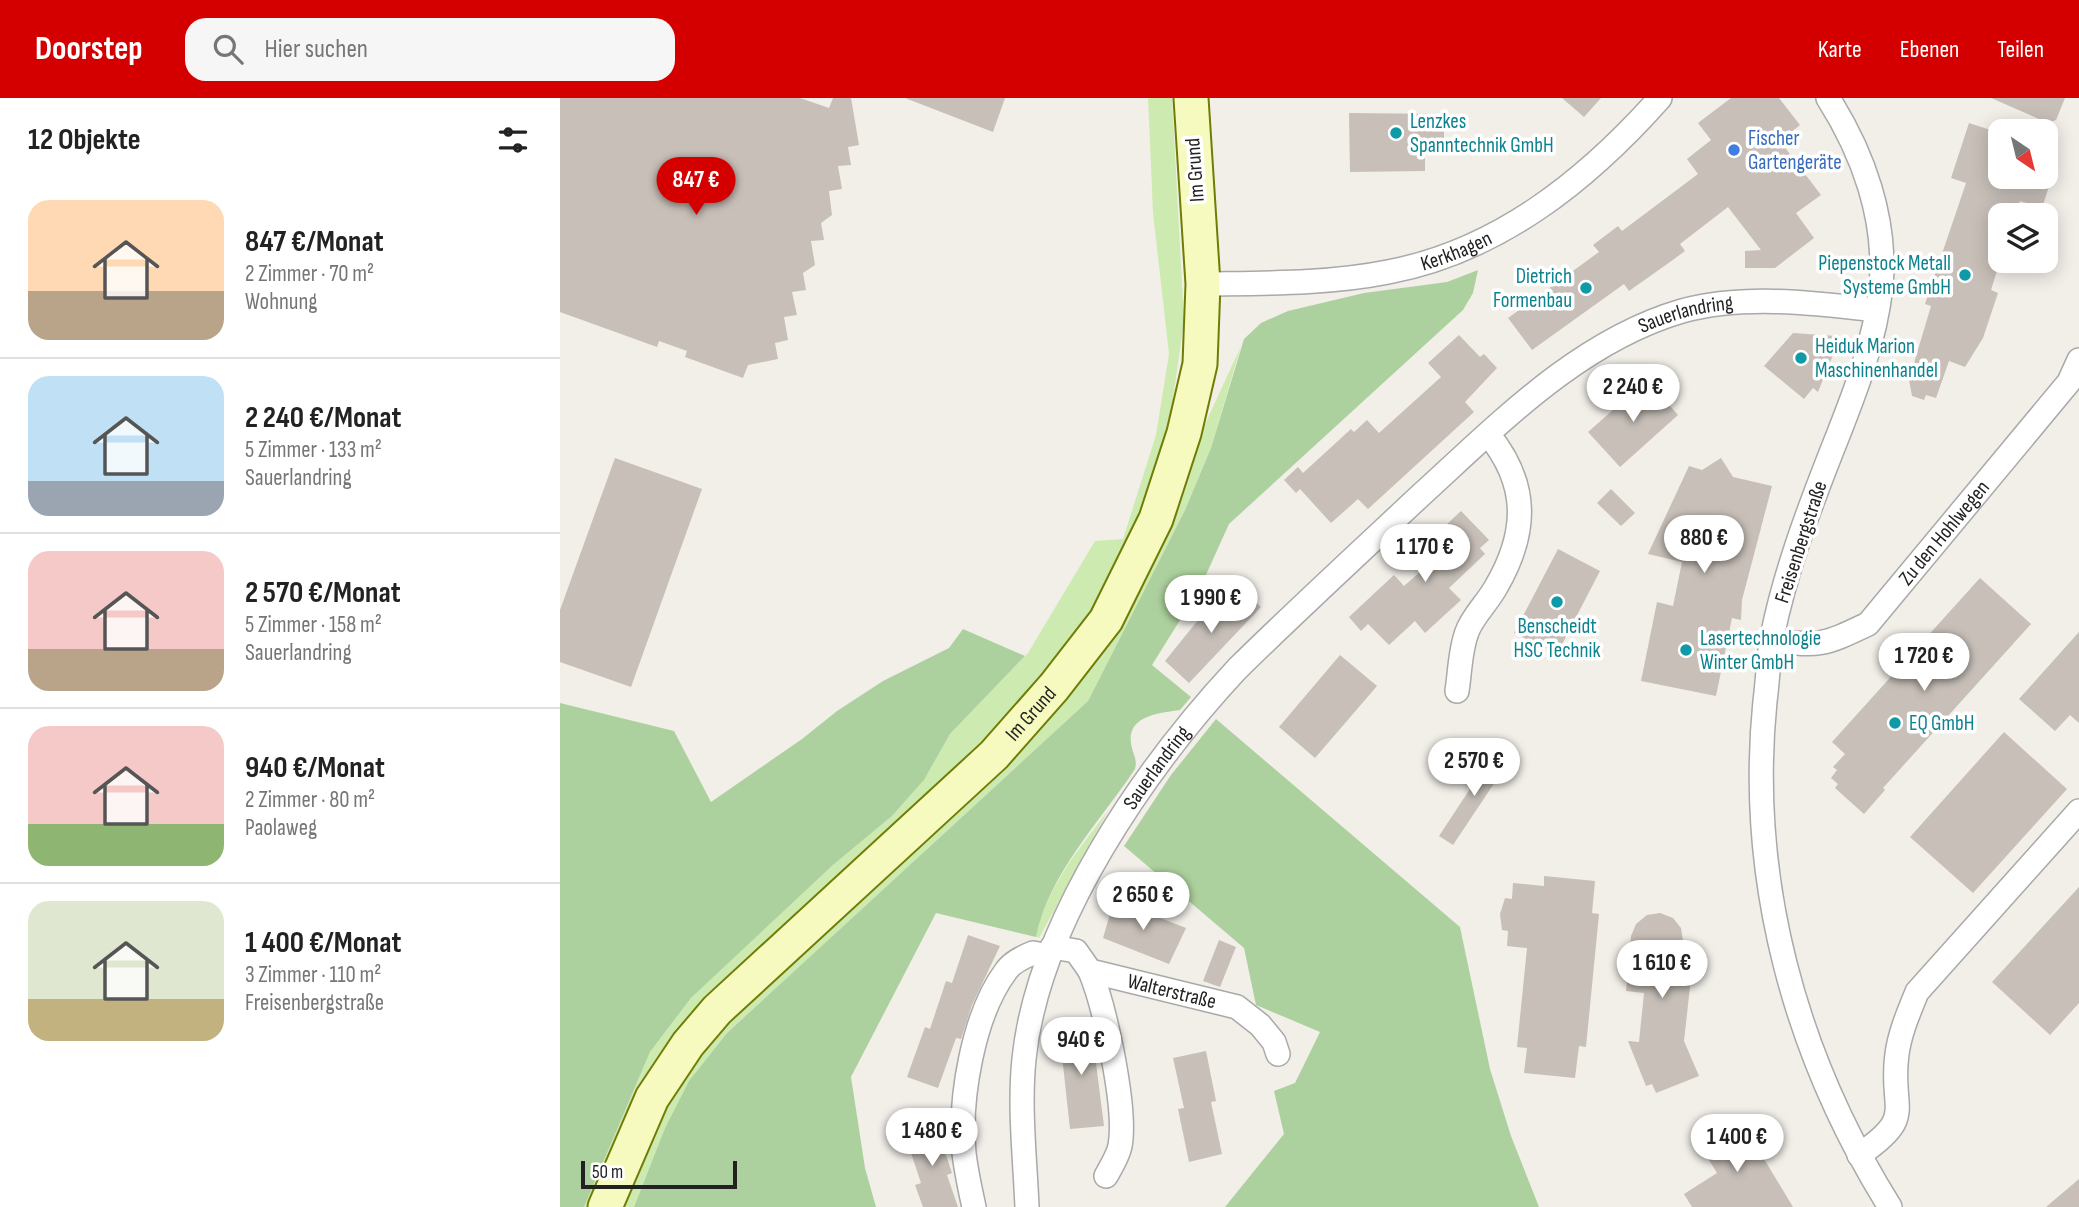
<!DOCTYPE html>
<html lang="de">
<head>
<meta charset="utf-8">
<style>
	body { margin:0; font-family:"Sofia Sans Condensed",sans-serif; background:#f6f6f6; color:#222; height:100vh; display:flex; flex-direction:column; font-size:26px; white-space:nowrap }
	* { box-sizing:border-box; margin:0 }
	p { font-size:23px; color:#767676 }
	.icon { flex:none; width:38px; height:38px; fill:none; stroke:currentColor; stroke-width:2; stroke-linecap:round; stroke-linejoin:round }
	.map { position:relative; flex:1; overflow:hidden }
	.side { display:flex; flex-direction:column; background:#fff; width:560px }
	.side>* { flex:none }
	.needle { width:46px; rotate:145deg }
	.buttons { position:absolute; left:1428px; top:21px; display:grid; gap:14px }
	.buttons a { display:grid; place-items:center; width:70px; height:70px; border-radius:14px; background:#fff; box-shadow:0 4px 18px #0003; font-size:35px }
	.scale { position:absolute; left:21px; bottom:18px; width:156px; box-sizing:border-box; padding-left:7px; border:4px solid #222; border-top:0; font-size:19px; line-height:24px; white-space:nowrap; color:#222; -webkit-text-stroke:5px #fff; paint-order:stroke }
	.price { position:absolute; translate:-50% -60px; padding:0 16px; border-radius:24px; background:#fff; color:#222; font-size:23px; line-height:46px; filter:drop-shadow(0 2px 4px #0008) }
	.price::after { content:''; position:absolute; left:50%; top:42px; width:21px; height:16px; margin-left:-10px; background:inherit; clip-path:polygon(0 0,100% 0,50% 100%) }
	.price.selected { background:#d40000; color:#fff }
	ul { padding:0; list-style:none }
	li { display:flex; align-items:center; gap:21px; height:175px; padding:0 28px }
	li+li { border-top:2px solid #e0e0e0 }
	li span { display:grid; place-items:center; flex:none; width:196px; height:140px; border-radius:21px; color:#555 }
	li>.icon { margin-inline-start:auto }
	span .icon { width:84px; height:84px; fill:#fffc; stroke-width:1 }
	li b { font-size:30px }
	h2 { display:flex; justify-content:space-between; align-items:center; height:84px; padding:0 28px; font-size:30px }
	header { display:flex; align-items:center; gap:42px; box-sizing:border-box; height:98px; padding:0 35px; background:#d40000; color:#fff }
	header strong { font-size:33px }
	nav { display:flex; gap:38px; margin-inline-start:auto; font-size:24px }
	.search { width:490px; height:63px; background:#f6f6f6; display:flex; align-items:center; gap:18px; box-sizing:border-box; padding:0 24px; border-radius:21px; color:#767676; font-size:26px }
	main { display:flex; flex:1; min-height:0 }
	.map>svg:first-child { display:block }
</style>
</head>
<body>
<header>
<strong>Doorstep</strong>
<div class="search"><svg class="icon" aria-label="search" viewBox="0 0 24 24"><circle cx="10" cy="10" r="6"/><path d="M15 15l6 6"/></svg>Hier suchen</div>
<nav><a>Karte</a><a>Ebenen</a><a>Teilen</a></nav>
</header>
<main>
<section class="side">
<h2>12 Objekte<svg class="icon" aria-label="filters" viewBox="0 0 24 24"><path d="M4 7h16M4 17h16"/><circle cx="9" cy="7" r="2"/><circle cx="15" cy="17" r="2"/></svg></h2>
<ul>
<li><span style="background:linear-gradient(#ffd9b3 65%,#b9a48a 0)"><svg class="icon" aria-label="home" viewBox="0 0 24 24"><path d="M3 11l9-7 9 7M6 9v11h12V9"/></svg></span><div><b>847 €/Monat</b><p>2 Zimmer · 70 m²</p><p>Wohnung</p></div></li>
<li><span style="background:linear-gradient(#bfe0f5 75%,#9aa5b1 0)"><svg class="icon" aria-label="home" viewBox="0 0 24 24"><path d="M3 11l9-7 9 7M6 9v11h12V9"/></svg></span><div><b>2 240 €/Monat</b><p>5 Zimmer · 133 m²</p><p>Sauerlandring</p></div></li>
<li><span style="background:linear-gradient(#f6c9c9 70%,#b9a48a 0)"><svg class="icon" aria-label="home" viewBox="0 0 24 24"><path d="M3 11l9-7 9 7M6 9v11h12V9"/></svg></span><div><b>2 570 €/Monat</b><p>5 Zimmer · 158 m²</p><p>Sauerlandring</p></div></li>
<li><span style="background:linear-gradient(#f6c9c9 70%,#8fb573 0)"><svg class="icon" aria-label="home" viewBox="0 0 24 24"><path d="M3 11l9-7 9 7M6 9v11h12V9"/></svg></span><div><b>940 €/Monat</b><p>2 Zimmer · 80 m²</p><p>Paolaweg</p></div></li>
<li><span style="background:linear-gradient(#dfe7d0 70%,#c2b280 0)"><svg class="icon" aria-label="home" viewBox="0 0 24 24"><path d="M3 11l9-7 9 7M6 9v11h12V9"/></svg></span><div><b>1 400 €/Monat</b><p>3 Zimmer · 110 m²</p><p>Freisenbergstraße</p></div></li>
</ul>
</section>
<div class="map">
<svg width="1519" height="1109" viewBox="0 0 1519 1109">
	<rect width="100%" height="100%" fill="#f2efe9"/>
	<g fill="#cdebb0">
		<polygon points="588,0 612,0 624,223 608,335 592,390 533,518 429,644 171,885 36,1109 24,1109 90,954 131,900 273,767 332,718 364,682 390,636 468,555 535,443 563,441 596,337 609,256 593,115"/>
		<polygon points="681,248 651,350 625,412 528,603 167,935 129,984 105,1030 74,1109 60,1109 105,1005 160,928 497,608 636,346"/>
		<path d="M548,713l-69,127 -3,-1c10,-49 42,-87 72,-126z"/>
	</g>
	<g fill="#add19e">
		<path d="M918,172l-5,23 -10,17 -234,214 -29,64 -48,77 39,32 -11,13c-19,3 -53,5 -49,33 1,10 7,16 4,26 -35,53 -86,104 -99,168l-100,-24 -85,164 14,91 11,39h-242l31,-79 24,-47 38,-48 361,-332 97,-191 26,-62 33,-109 17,-16 27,-12 76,-18 83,-11z"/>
		<polygon points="403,531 465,558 390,636 364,682 332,718 273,767 131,900 90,954 24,1109 0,1109 0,605 114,633 151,704 242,641 277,613 323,583 389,550"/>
		<polygon points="656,621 900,829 930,971 951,1038 979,1109 665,1109 724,1036 714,993 735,985 760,934 696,907 684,850 564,748 611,677"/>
	</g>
	<g fill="#c7bfb8">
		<polygon points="0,0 240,0 269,10 273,0 291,0 299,47 288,49 291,67 278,68 282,91 269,93 272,117 261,125 264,142 251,143 255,167 243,175 246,192 232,194 237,217 224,219 228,242 215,245 218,261 188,267 183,280 125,259 127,253 99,243 97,249 0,214"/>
		<polygon points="345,0 445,0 433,34"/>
		<polygon points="1002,0 1041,0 1024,19"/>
		<polygon points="1171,0 1219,0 1240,27 1220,43 1261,97 1236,115 1254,140 1215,170 1185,170 1185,153 1201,152 1168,109 1120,146 1125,153 1110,164 1069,193 1064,186 972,252 948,220 1039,154 1033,147 1058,128 1062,133 1138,76 1127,61 1151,42 1138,25"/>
		<polygon points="1431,0 1505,0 1496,22 1488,25"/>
		<polygon points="789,15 884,16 884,55 865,55 865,73 790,74"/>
		<polygon points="1409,25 1440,35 1440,79 1492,79 1482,110 1460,103 1455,117 1440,117 1440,163 1431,192 1438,195 1423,240 1405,269 1389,263 1376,300 1366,297 1364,302 1352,298 1349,282 1371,208 1365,206 1406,85 1391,80"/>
		<polygon points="1233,235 1276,238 1269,246 1275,252 1258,294 1253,290 1244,301 1204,268"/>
		<polygon points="899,237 920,259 924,256 937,270 905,304 914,314 808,411 798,401 771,425 740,391 736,395 724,382 738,369 743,375 791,331 794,334 807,322 819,335 881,279 868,265"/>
		<polygon points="1087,282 1118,317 1060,369 1028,334"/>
		<polygon points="55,360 142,391 71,589 0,564 0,512"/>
		<polygon points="1161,360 1173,379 1212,388 1182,502 1181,522 1172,520 1156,598 1081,583 1097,504 1113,508 1122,464 1088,456 1129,368 1142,372"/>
		<polygon points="1051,391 1075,415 1061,428 1037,405"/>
		<polygon points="901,413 929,442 920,450 925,456 889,490 901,502 865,535 855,523 829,547 808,526 801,533 789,519 834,477 844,488 868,467 856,455"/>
		<polygon points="998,451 1040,473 997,556 954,535"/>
		<polygon points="1420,480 1471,526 1323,690 1325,692 1304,716 1275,690 1278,686 1271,680 1277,672 1273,669 1285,656 1272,644"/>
		<polygon points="660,495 675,508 686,495 701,509 629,585 605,563"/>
		<polygon points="1519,534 1519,625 1510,617 1495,633 1459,601"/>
		<polygon points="780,557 817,588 755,660 719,629"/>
		<polygon points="1444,634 1507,691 1413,795 1350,739"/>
		<polygon points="935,653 949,663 893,747 879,738"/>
		<polygon points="984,778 1035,783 1032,815 1039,816 1026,949 1019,948 1015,980 964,975 967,950 957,949 967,850 947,848 948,833 942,832 940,816 945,800 952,801 953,785 984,788"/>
		<polygon points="1519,789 1519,905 1490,937 1432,884"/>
		<polygon points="554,802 626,830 609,866 543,840"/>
		<polygon points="1100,815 1113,820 1121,830 1123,843 1135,844 1124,943 1139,978 1096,995 1092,986 1086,988 1068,943 1079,944 1084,895 1066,893 1071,838 1076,826 1087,817"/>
		<polygon points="408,837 440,848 412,907 401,941 396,940 378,990 347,979 365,929 370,931 386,883 392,885"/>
		<polygon points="659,842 676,849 660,889 643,883"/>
		<polygon points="531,926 544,1028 510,1031 499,930"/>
		<polygon points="646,953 656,1003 651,1004 662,1056 629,1064 618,1011 624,1010 613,960"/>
		<polygon points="1180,1021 1233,1109 1132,1109 1124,1096 1157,1075 1139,1046"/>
		<polygon points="376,1027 392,1075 387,1077 398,1109 363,1109 355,1087 361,1085 345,1037"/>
		<polygon points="1519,1081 1519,1109 1486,1109"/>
	</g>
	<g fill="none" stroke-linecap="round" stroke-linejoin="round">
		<defs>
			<g id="minor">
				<path d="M1268,0c35,55 59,121 53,188 -6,58 -29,114 -50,167 -24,61 -46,120 -59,184 -4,21 -4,43 -7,64 -18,179 30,354 125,506"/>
				<path id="s1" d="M643,186c62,-1 125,0 185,-12 111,-21 199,-92 272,-174"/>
				<path id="s2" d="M1212,541c45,10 56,4 96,-15l201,-242 10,-22"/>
				<path d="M897,593c3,-19 3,-41 10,-59 5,-15 21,-30 29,-45 32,-55 33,-103 -8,-153"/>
				<path id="s3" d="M492,849l24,4 14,20 147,36 23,18 14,17 4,12"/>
				<path d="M530,873c15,36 37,138 30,175 -2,10 -9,21 -14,30"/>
				<path d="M1299,1057c59,-40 30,-44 38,-101 3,-22 12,-42 20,-62l162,-181"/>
				<path d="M414,1109c-4,-18 -8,-36 -10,-54 -5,-54 9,-138 42,-182 6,-9 17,-14 27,-18l16,3"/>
				<path id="s4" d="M467,1109c-2,-48 -8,-100 -3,-148 14,-137 121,-291 213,-390 60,-59 122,-116 184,-174 78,-71 158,-154 261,-184 62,-17 132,-8 195,-1"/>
			</g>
			<g id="secondary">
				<path id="s5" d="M45,1109l47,-109 36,-54 29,-34 277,-255 60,-68 52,-67 50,-101 28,-86 16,-69 3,-80 -12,-186"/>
			</g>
		</defs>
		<use href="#minor" stroke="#a9a9a9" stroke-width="26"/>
		<use href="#secondary" stroke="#707d05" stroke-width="37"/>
		<use href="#minor" stroke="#fff" stroke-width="23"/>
		<use href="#secondary" stroke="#f7fabf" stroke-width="33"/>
	</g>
	<g fill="#0f9aa8" stroke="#fff" stroke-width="2.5">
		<circle cx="836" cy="35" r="7"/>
		<circle cx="1405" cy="177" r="7"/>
		<circle cx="1026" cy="190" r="7"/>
		<circle cx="1241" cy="260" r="7"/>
		<circle cx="997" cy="504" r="7"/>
		<circle cx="1126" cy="552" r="7"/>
		<circle cx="1335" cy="625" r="7"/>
	</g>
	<circle fill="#3f7fe0" stroke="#fff" stroke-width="2.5" cx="1174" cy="52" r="7"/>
	<g text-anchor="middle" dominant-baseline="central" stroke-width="7" stroke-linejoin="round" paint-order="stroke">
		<g font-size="21" fill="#0d838f" stroke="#fff" text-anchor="start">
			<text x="850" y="23">Lenzkes<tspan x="850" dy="24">Spanntechnik GmbH</tspan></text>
			<text x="1391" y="165" text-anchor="end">Piepenstock Metall<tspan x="1391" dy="24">Systeme GmbH</tspan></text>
			<text x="1012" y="178" text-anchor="end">Dietrich<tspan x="1012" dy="24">Formenbau</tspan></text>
			<text x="1255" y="248">Heiduk Marion<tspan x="1255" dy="24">Maschinenhandel</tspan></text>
			<text x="997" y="528" text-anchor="middle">Benscheidt<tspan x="997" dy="24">HSC Technik</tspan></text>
			<text x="1140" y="540">Lasertechnologie<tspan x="1140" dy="24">Winter GmbH</tspan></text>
			<text x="1349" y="625">EQ GmbH</text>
		</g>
		<g font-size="21" fill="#366cbe" stroke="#fff" text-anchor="start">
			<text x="1188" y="40">Fischer<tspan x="1188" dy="24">Gartengeräte</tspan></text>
		</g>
		<g font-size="21" fill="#222" stroke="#fff">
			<text transform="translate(635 72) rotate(-94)">Im Grund</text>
			<text stroke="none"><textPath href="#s1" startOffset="257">Kerkhagen</textPath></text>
			<text stroke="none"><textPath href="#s4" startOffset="1178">Sauerlandring</textPath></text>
			<text stroke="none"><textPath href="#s2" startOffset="219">Zu den Hohlwegen</textPath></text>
			<text transform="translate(1241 444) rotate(-72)">Freisenbergstraße</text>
			<text stroke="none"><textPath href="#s5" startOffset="660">Im Grund</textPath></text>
			<text stroke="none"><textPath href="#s4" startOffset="472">Sauerlandring</textPath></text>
			<text stroke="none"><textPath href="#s3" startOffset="133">Walterstraße</textPath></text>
		</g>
	</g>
</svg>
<div class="buttons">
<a><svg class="needle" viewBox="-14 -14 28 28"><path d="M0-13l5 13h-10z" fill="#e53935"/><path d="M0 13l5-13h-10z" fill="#767676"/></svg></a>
<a><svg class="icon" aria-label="layers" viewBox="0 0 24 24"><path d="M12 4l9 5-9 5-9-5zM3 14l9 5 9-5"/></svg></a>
</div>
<div class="scale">50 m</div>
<b class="price selected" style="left:136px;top:119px">847 €</b>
<b class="price" style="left:1073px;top:326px">2 240 €</b>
<b class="price" style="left:1144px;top:477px">880 €</b>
<b class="price" style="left:865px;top:486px">1 170 €</b>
<b class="price" style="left:651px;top:537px">1 990 €</b>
<b class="price" style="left:1364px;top:595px">1 720 €</b>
<b class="price" style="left:914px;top:700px">2 570 €</b>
<b class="price" style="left:583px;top:834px">2 650 €</b>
<b class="price" style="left:1102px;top:902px">1 610 €</b>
<b class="price" style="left:521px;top:979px">940 €</b>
<b class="price" style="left:372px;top:1070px">1 480 €</b>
<b class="price" style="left:1177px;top:1076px">1 400 €</b>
</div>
</main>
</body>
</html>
